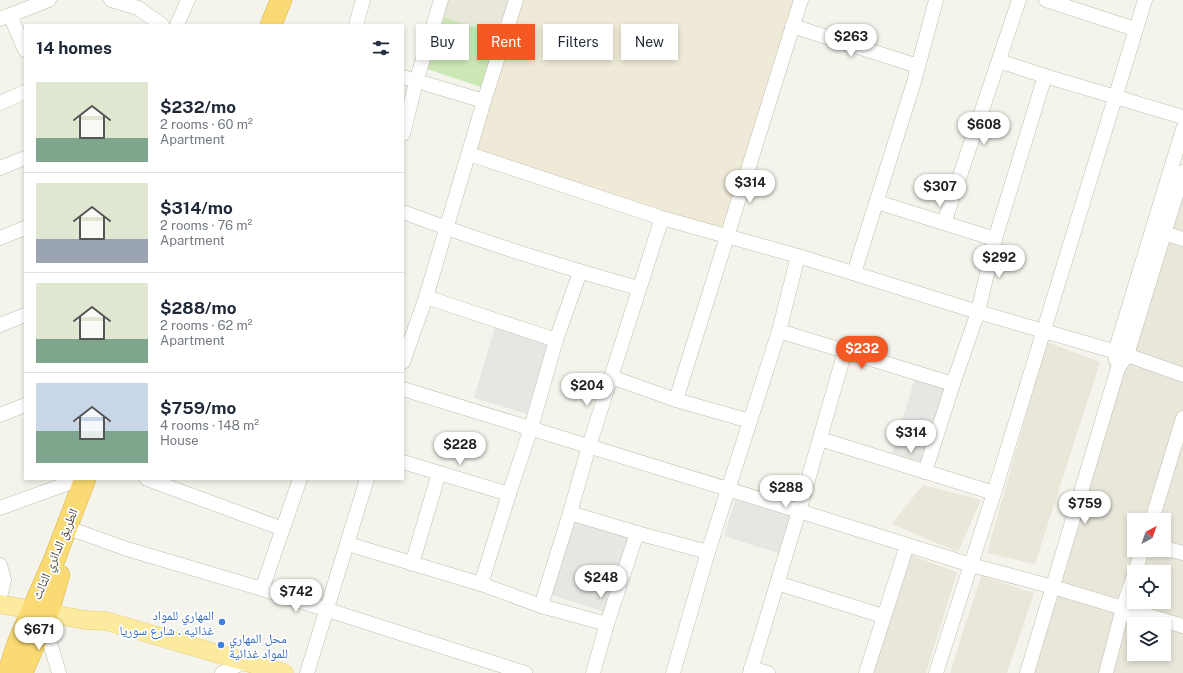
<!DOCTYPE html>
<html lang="en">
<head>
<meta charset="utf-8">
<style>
	body { margin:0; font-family:"Public Sans","Noto Naskh Arabic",sans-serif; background:#f2f2f3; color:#1f2937; height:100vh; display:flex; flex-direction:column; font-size:15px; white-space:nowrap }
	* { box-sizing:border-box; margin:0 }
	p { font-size:13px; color:#747a83 }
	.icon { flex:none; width:22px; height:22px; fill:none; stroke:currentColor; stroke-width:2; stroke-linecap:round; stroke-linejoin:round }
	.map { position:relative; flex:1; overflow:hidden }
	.side { position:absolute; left:24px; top:24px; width:380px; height:456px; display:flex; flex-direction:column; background:#fff; border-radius:0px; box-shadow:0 2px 6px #0003 }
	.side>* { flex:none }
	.top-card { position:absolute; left:416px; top:24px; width:380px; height:36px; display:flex; gap:8px }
	.needle { width:26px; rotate:40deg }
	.fabs { position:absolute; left:1127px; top:513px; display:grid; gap:8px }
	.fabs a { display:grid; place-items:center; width:44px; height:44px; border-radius:0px; background:#fff; box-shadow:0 2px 6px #0003; font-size:20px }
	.price { position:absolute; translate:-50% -34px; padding:0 9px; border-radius:14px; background:#fff; color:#222; font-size:13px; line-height:26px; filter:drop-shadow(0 1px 2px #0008) }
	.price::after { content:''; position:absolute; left:50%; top:24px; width:12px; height:9px; margin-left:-6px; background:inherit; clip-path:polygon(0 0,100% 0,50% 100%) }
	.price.active { background:#f45924; color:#fff }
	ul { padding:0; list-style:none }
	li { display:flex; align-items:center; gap:12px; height:100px; padding:0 12px }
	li+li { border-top:1px solid #e0e1e3 }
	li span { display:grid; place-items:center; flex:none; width:112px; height:80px; border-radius:0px; color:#555 }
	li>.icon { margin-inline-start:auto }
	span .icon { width:48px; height:48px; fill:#fffc; stroke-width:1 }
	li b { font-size:17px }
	h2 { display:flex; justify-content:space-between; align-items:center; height:48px; padding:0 12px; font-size:17px }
	.tag { padding:0 14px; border-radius:0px; background:#fff; box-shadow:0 2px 6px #0003; font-size:14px; line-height:36px }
	.tag.active { background:#f45924; color:#fff }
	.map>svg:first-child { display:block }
</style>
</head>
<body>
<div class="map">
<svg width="1183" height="673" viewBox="0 0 1183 673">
	<rect width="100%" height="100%" fill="#f5f4ec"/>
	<g fill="#e9e6da" fill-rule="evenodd">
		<polygon points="443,0 513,0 501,36 438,15"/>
		<path d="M1183,172v501h-155zM1134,520h30v30h-30zM1134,572h30v30h-30zM1134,624h30v30h-30z"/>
		<polygon points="1047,342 1100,362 1035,564 987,553"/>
		<polygon points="923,485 981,500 958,552 892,524"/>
		<polygon points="910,555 957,572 926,673 872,673"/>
		<polygon points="981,576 1034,593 1007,673 950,673"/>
	</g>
	<polygon fill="#eeead7" points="518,0 798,0 725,234 470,153"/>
	<polygon fill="#cde8b7" points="444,17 501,36 484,88 427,69"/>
	<g fill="#e8e6e3">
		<polygon points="495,326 549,342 527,414 474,398"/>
		<polygon points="915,378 946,388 922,462 892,453"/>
		<polygon points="737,494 794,512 781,554 724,536"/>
		<polygon points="572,519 631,538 607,613 549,594"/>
	</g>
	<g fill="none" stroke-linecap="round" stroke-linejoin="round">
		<defs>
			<g id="minor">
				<polyline points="111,0 138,8 162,25"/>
				<polyline points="1046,0 1135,29"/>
				<polyline points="10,15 25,50"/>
				<polyline points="0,19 49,0"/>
				<polyline points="177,25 188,0"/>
				<polyline points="356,25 363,0"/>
				<polyline points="792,26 918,66"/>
				<polyline points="999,61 1045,76 1183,117"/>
				<polyline points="403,77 484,101"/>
				<polyline points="0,103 25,92"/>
				<polyline points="403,134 416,82 441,0"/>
				<polyline points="469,154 662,218 798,256 978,312 1127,355 1183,375"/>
				<polyline points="0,168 25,158"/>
				<polyline points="877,202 995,239"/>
				<path d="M403,212c77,29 156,54 235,76"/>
				<polyline points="944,223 1019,0"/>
				<polyline points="1164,233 1183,239"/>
				<polyline points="0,238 25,228"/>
				<polyline points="854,273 914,82 936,0"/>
				<polyline points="426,297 556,340"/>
				<polyline points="0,325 25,315"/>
				<polyline points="779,331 953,384"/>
				<polyline points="1116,360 1115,352 1183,129"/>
				<polyline points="403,362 426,297 484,101 516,0"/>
				<polyline points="611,377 676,400 750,421"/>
				<polyline points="403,389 799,511 971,565 1053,587 1183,626"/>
				<polyline points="676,400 801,0"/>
				<polyline points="0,415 25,405"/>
				<polyline points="820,439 994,493"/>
				<polyline points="403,462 509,494"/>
				<polyline points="925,472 953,384 978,312 995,239 1045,76"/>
				<polyline points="147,479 283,529"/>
				<polyline points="0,508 80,479"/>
				<polyline points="570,513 637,533 708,552"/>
				<polyline points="1152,520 1183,418"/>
				<polyline points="74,530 127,549 262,589 525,673"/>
				<polyline points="348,544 481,584 541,606 607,624"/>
				<polyline points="1164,548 1183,553"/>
				<polyline points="412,564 439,473"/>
				<polyline points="0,565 4,580 1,593"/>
				<polyline points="1135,572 1142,550"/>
				<polyline points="777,583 883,616"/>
				<polyline points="481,584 509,494 531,428 556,340 580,272"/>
				<polyline points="262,589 300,479"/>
				<polyline points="541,606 570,513 589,446 662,218"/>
				<polyline points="44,623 59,673"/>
				<polyline points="751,668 768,673"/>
				<polyline points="222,673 244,662"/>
				<polyline points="307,673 367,479"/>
				<polyline points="593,673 607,624 637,533"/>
				<polyline points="673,673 708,552 779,331 798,256"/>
				<polyline points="750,673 799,511 845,351"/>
				<polyline points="866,673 907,545"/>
				<polyline points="936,673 994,493 1145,0"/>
				<polyline points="1027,673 1118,368 1127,355 1183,172"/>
				<polyline points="1106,673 1123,608 1134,575"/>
			</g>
			<polyline id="major" points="0,604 85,620 106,621 284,673"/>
			<g id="highway">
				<polyline points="271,25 281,0"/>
				<polyline points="8,673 18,643 55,558 85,479"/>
				<polyline points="22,673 48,613 59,575"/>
			</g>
		</defs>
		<use href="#minor" stroke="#c1bdae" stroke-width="15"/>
		<use href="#major" stroke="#e2cb6e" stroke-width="19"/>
		<use href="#highway" stroke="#dab241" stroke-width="22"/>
		<use href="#minor" stroke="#fff" stroke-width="14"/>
		<use href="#major" stroke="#fceb9f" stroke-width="18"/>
		<use href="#highway" stroke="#fadb73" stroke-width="21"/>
	</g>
	<g fill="#3f7fe0" stroke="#fff" stroke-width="1.5">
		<circle cx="222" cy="622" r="4"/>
		<circle cx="221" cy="645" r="4"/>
	</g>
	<g text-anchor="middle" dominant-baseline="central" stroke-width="3.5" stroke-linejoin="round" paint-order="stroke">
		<g font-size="13" fill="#4a4539" stroke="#fff">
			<text transform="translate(55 554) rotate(-67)">الطريق الدائري الثالث</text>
		</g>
		<g font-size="13" fill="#366cbe" stroke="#fff" text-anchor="end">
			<text x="214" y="615">المهاري للمواد<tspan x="214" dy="15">غذائيه . شارع سوريا</tspan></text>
			<text x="229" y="638" text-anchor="start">محل المهاري<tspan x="229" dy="15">للمواد غذائية</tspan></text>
		</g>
	</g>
</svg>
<div class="fabs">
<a><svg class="needle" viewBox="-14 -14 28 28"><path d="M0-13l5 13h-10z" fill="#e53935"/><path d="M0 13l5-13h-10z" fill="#747a83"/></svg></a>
<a><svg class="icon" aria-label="locate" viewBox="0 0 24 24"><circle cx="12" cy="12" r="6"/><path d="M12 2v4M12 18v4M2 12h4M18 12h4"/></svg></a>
<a><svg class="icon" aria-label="layers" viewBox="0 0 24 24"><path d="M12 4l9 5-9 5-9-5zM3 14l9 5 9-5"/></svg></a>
</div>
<b class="price" style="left:851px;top:58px">$263</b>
<b class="price" style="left:984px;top:146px">$608</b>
<b class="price" style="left:750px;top:204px">$314</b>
<b class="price" style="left:940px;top:208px">$307</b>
<b class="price" style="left:999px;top:279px">$292</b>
<b class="price active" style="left:862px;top:370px">$232</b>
<b class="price" style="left:587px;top:407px">$204</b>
<b class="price" style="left:911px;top:454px">$314</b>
<b class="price" style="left:460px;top:466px">$228</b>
<b class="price" style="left:786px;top:509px">$288</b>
<b class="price" style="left:1085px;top:525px">$759</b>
<b class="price" style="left:601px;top:599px">$248</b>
<b class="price" style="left:296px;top:613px">$742</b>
<b class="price" style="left:39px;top:651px">$671</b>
<div class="top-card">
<a class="tag">Buy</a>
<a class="tag active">Rent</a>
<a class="tag">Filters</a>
<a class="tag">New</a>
</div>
<section class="side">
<h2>14 homes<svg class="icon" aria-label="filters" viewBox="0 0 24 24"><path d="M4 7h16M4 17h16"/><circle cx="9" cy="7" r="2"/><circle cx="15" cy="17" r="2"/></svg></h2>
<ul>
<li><span style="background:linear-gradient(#dfe7d0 70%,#7fa58c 0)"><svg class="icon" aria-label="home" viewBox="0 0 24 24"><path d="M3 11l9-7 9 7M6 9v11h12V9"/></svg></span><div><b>$232/mo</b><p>2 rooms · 60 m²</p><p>Apartment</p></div></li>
<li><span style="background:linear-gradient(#dfe7d0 70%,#9aa5b1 0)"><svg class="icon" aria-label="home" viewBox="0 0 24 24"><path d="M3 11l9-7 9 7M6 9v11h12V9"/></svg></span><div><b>$314/mo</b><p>2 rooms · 76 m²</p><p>Apartment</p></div></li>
<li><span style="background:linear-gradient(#dfe7d0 70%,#7fa58c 0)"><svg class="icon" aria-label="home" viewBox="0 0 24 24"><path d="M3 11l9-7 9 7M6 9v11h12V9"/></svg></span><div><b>$288/mo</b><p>2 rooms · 62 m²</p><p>Apartment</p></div></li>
<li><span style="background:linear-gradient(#c9d6e8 60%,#7fa58c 0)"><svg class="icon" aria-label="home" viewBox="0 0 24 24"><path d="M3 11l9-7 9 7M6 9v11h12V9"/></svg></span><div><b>$759/mo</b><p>4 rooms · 148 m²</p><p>House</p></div></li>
</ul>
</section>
</div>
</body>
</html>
